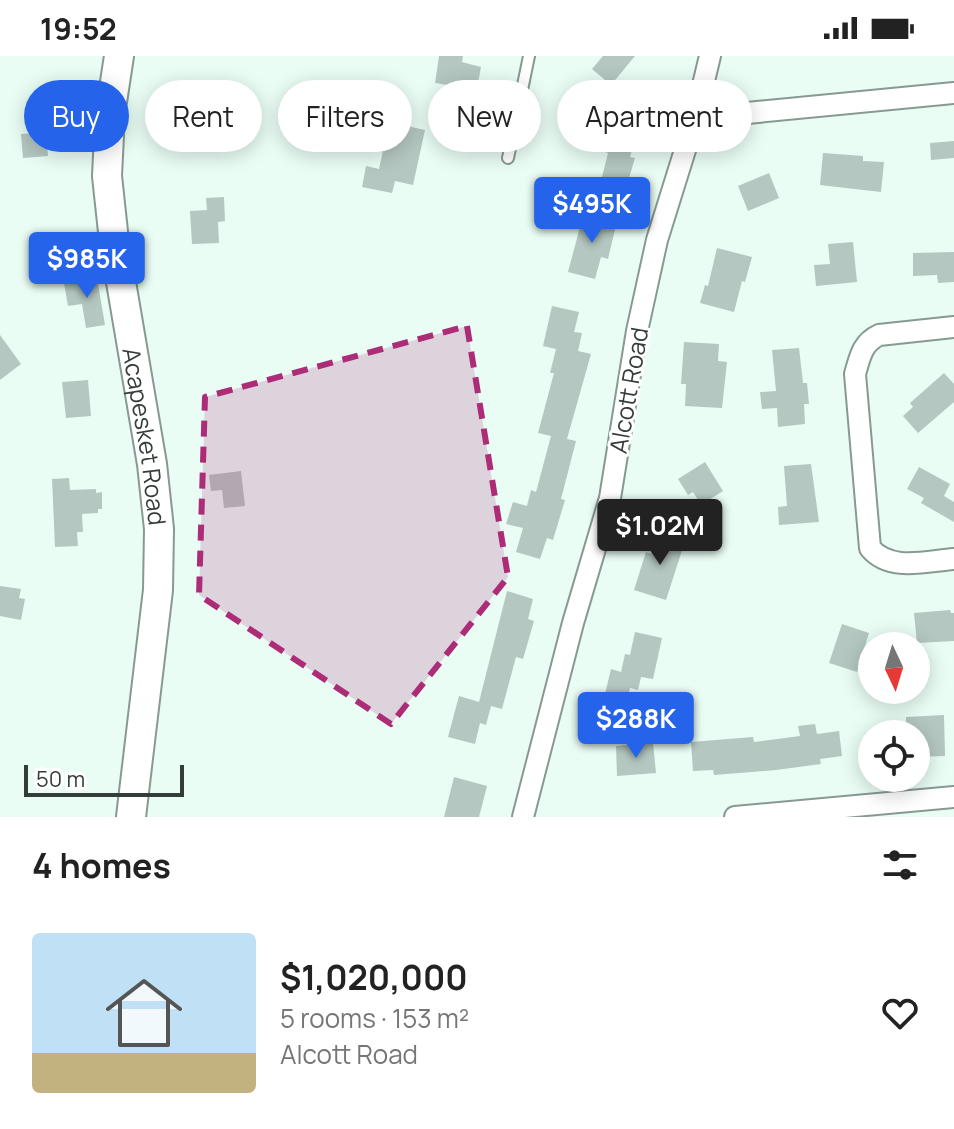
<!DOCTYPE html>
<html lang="en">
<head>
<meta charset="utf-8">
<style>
	body { margin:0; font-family:Manrope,sans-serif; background:#f6f6f6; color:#222; height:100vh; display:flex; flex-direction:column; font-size:30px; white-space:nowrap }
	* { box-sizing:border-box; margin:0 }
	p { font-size:26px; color:#767676 }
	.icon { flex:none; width:44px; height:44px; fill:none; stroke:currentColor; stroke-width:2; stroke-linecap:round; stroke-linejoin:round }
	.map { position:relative; height:761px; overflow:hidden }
	.details { display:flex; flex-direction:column; background:#fff; flex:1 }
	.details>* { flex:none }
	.guide { position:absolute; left:24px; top:24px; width:906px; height:72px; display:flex; gap:16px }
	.needle { width:52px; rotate:176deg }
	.fabs { position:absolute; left:858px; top:576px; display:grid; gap:16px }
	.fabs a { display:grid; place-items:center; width:72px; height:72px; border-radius:50%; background:#fff; box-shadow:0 4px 20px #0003; font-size:40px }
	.scale { position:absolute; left:24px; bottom:20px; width:160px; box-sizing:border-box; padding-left:8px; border:4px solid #353d3a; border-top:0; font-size:22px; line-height:28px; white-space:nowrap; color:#353d3a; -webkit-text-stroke:6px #fff; paint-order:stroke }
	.price { position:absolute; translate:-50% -68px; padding:0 18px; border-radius:8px; background:#2563eb; color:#fff; font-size:26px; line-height:52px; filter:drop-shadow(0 2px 4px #0008) }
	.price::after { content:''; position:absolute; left:50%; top:48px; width:24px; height:18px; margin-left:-12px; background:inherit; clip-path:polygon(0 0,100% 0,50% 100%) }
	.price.on { background:#222; color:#fff }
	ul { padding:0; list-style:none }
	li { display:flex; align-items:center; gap:24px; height:200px; padding:0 32px }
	li span { display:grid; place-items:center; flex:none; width:224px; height:160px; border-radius:8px; color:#555 }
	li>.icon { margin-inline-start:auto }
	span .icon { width:96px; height:96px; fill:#fffc; stroke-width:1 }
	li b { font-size:34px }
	h2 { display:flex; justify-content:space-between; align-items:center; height:96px; padding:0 32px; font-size:34px }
	.tag { padding:0 28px; border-radius:36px; background:#fff; box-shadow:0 4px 20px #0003; font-size:28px; line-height:72px }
	.tag.on { background:#2563eb; color:#fff }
	.status { display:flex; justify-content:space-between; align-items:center; height:56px; padding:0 40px; background:#fff; direction:ltr }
	.status svg { height:22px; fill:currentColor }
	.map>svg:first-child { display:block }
</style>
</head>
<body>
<div class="status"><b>19:52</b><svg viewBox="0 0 49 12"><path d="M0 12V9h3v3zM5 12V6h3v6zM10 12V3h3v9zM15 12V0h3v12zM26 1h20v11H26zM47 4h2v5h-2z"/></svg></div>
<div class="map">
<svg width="954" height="761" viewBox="0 0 954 761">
	<rect width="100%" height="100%" fill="#e9fdf5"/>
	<g fill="#b4c7c0">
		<polygon points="439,0 463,0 462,6 481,11 476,38 454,34 455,30 435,27"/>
		<polygon points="603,0 635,0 611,29 592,13"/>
		<polygon points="191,25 213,29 210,47 242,52 239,76 207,71 206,80 182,77 185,63 180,62 185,32 189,32"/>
		<polygon points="606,55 640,64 630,101 635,102 626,132 601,125 608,97 595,93"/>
		<polygon points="398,68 425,74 413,129 395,125 392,137 362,131 366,110 379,113 384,90 393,92"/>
		<polygon points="46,76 48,100 23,102 21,78"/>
		<polygon points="954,85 954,102 931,104 930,87"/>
		<polygon points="823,97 863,100 863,105 884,106 881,136 820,129"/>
		<polygon points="769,117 779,142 748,155 738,130"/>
		<polygon points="224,141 225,165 218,166 219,187 192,188 190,155 207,154 206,142"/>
		<polygon points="584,156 617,165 608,203 601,201 595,223 568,216"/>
		<polygon points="853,186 857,226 816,230 814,209 830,208 828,188"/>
		<polygon points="717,192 752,201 745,226 742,225 734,256 700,247 705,229 708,230"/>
		<polygon points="954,196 954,226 938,227 937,219 913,220 913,197"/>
		<polygon points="97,222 105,269 86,272 82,248 68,250 64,227"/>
		<polygon points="552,250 579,256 574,276 582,277 578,295 591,298 567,383 576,385 561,443 565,444 553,484 547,482 540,503 516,496 523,472 506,468 513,446 527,450 531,434 536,436 551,380 538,377 554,317 550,317 556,293 543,290"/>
		<polygon points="0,279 21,308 0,324"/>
		<polygon points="684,286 719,288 718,305 727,306 722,352 685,350 686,328 681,328"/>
		<polygon points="799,292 803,327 807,327 809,348 804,348 805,368 778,371 777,352 762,353 760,336 776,335 772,294"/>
		<polygon points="944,317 954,328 954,346 918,377 903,360 913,351 910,347"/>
		<polygon points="88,324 91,360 66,362 62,326"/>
		<polygon points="705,406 723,435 701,449 693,436 688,439 678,423"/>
		<polygon points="811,408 819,466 779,469 778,451 787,450 784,410"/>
		<polygon points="919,411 950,428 944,440 954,446 954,466 921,447 924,442 907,433"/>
		<polygon points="241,415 245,450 224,452 222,434 211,435 209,419"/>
		<polygon points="69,422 70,434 96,433 96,437 102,436 102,453 98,453 98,457 82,458 83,476 77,476 78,490 55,491 52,423"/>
		<polygon points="658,476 685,485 666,544 634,534 646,496 651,498"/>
		<polygon points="0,530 21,533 19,542 25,543 21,564 0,560"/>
		<polygon points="507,535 533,543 528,563 534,565 523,603 516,601 502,653 491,650 486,669 480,667 475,688 448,681 459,640 479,646"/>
		<polygon points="950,554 951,557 954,557 954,585 917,587 914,557"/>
		<polygon points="842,568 869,577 857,616 829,607"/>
		<polygon points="635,576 662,582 653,623 641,621 638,634 630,632 627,644 605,638 611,613 621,616 625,598 630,599"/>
		<polygon points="944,659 945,700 916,701 916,678 906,678 906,661"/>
		<polygon points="815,668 817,678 839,675 842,700 820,703 821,708 776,714 714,719 713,714 693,715 691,686 753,681 754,686 800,680 798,670"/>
		<polygon points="653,687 656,717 617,720 616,690"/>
		<polygon points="454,721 487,730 479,761 444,761"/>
	</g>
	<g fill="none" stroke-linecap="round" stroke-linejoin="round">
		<defs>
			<polyline id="service" points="508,102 529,0"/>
			<g id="minor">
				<polyline points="695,62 954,37"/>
				<path d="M954,271l-75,8c-17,8 -19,22 -24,39l15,174c20,24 56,13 84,11"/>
				<polyline points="523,761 573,567 610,442 637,275 657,184 695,62 710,0"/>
				<polyline points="735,761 954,741"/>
			</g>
			<g id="secondary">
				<path id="s1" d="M119,0l-9,59 -3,61 7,65 38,223 7,65 -1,61 -27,227"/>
			</g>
		</defs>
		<use href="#service" stroke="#879a92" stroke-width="14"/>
		<use href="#minor" stroke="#879a92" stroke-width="24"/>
		<use href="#secondary" stroke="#879a92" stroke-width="32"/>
		<use href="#service" stroke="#fff" stroke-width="10"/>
		<use href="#minor" stroke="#fff" stroke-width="20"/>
		<use href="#secondary" stroke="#fff" stroke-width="28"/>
	</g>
	<path fill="#ad2c77" fill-opacity="0.2" stroke="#ad2c77" stroke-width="6" stroke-dasharray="16 10" stroke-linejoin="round" d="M467,270l41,251 -117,147 -192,-129 6,-198z"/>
	<g text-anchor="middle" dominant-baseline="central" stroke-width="6" stroke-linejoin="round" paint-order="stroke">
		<g font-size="24" fill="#353d3a" stroke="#fff">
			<text transform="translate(628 334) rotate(-80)">Alcott Road</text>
			<text stroke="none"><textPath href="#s1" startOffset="384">Acapesket Road</textPath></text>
		</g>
	</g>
</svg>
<div class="fabs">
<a><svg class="needle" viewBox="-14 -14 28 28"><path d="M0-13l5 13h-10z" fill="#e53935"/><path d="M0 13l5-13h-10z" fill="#767676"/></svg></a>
<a><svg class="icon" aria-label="locate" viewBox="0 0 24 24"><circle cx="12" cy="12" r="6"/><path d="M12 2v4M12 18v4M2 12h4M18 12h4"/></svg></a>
</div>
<div class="scale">50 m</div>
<b class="price" style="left:592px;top:189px">$495K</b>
<b class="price" style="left:87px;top:244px">$985K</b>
<b class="price on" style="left:660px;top:511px">$1.02M</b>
<b class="price" style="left:636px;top:704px">$288K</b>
<div class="guide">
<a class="tag on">Buy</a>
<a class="tag">Rent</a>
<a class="tag">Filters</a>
<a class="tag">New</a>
<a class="tag">Apartment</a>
</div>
</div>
<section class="details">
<h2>4 homes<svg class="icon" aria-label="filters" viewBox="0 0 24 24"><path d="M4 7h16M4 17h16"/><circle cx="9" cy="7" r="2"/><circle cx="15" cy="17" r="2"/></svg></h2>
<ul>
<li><span style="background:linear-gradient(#bfe0f5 75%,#c2b280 0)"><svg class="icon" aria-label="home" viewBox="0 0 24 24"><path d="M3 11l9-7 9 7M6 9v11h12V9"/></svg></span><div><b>$1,020,000</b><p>5 rooms · 153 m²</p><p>Alcott Road</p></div><svg class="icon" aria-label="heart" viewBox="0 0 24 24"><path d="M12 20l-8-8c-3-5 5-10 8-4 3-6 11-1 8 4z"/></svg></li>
</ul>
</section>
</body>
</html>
